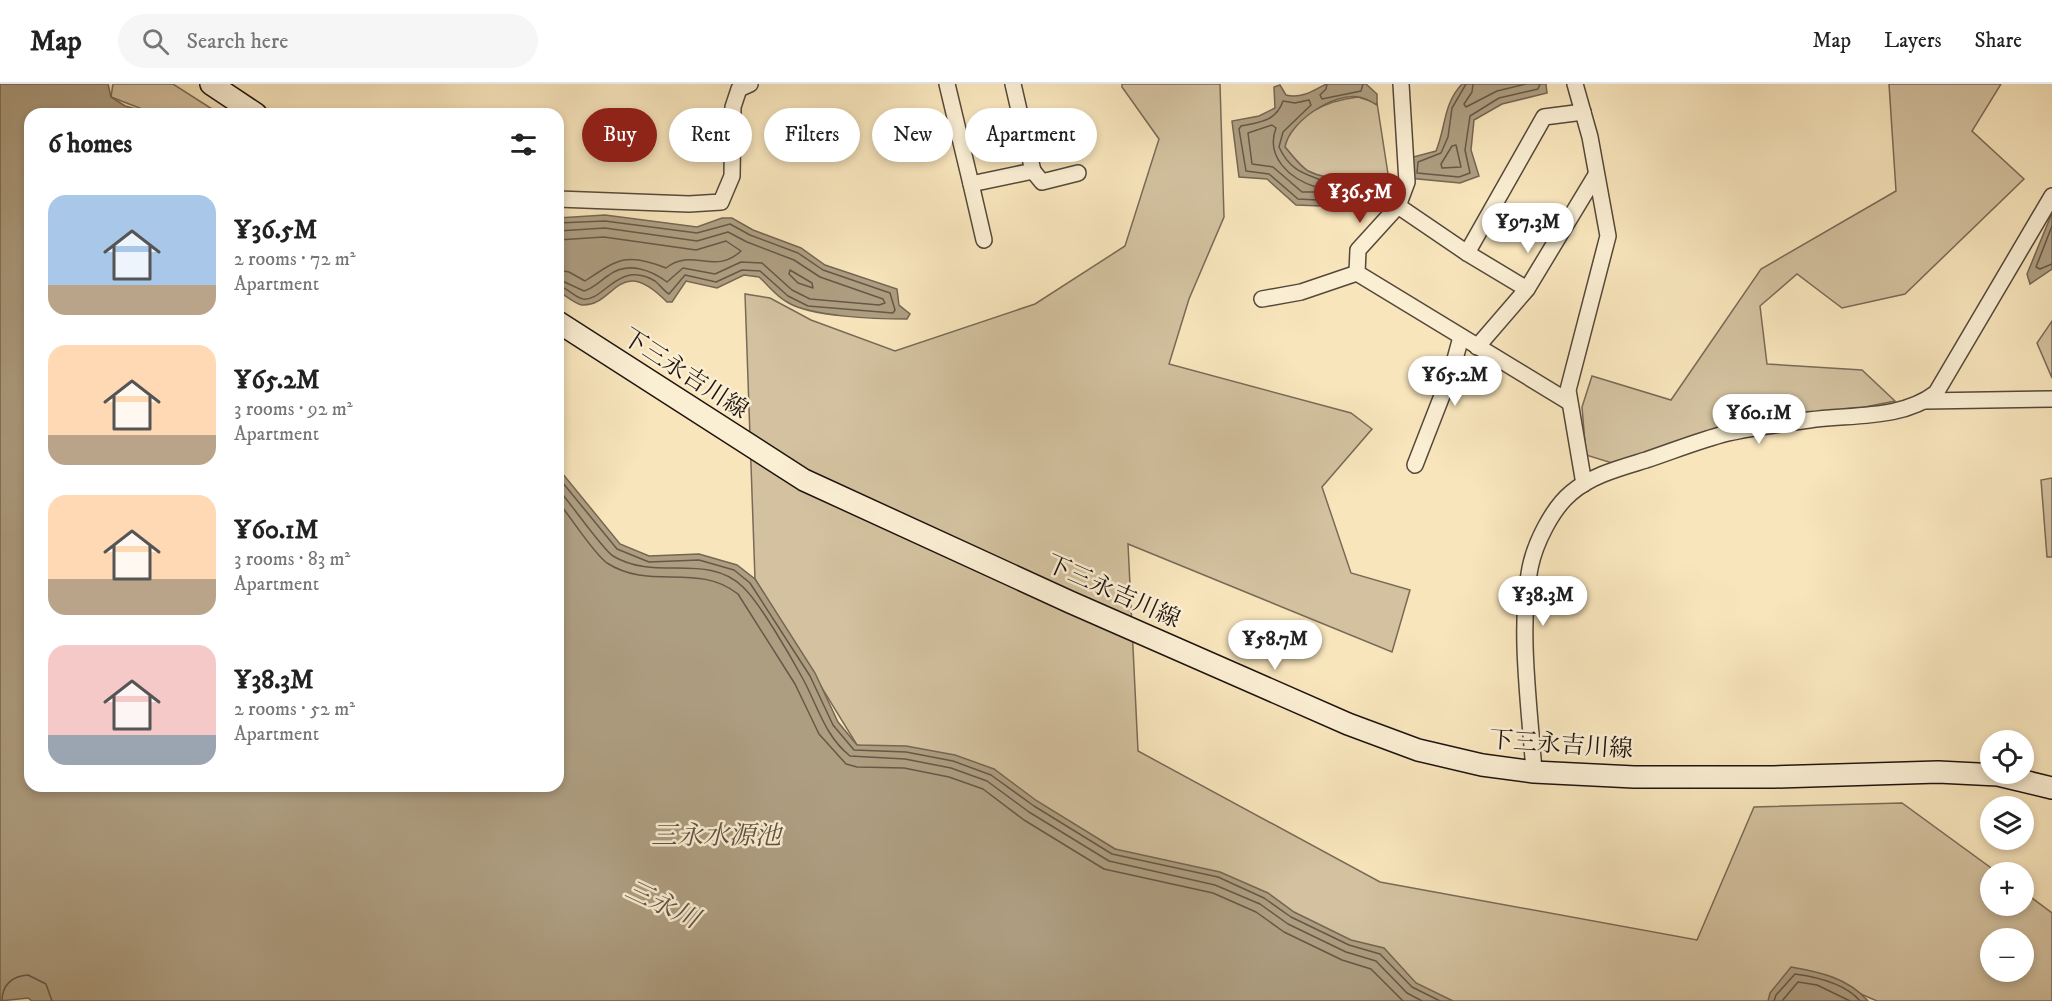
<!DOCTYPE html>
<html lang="en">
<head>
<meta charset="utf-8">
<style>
	body { margin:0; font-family:"IM FELL DW Pica","Noto Serif JP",serif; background:#f6f6f6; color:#222; height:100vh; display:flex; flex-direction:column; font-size:22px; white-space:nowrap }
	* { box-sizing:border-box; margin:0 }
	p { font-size:20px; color:#767676 }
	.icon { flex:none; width:33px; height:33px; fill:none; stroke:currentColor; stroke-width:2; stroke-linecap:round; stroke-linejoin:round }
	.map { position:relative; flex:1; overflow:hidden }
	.drawer { position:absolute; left:24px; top:24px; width:540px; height:684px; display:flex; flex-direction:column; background:#fff; border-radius:18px; box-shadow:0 3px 9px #0003 }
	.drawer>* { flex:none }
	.banner { position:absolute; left:582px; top:24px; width:570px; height:54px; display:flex; gap:12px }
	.tools { position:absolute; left:1980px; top:646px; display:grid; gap:12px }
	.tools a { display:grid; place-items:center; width:54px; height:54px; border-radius:50%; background:#fff; box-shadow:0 3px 9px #0003; font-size:30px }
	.price { position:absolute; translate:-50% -51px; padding:0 14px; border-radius:21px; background:#fff; color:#222; font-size:20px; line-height:39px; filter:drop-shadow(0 2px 3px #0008) }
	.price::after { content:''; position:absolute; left:50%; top:36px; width:18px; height:14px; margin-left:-9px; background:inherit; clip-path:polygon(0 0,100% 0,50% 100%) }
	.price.active { background:#8f2418; color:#fff }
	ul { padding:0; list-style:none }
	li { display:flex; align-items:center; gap:18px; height:150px; padding:0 24px }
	li span { display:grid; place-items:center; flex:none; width:168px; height:120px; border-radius:18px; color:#555 }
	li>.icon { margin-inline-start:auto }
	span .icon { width:72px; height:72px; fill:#fffc; stroke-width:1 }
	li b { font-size:26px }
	h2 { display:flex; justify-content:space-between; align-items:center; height:72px; padding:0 24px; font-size:26px }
	.chip { padding:0 21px; border-radius:27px; background:#fff; box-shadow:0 3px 9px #0003; font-size:21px; line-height:54px }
	.chip.active { background:#8f2418; color:#fff }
	header { display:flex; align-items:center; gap:36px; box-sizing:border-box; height:84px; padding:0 30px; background:#fff; border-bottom:2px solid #e0e0e0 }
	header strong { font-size:28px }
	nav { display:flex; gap:33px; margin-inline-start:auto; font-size:21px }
	.search { width:420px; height:54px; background:#f6f6f6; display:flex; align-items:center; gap:15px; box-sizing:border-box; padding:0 21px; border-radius:33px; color:#767676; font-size:22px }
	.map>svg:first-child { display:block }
</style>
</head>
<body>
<header>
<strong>Map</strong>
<div class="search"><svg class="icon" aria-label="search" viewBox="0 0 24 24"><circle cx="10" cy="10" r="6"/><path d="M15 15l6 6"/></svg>Search here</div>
<nav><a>Map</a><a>Layers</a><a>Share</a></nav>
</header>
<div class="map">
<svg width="2052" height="917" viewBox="0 0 2052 917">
	<rect width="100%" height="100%" fill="#f8e5bc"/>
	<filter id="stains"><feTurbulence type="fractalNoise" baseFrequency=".00333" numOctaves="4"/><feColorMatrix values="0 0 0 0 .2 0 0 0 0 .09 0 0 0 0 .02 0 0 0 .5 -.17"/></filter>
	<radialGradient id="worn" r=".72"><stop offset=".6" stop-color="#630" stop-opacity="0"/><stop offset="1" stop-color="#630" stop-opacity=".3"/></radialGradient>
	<g fill="#d3c19f" stroke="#796a57" stroke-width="1.5" fill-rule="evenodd">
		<polygon points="113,0 173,0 220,30 155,30 111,13"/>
		<path d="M1122,0h98l4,133 -35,82 -20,65 182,49 21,16 -50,58 29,86 59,17 -18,62 -264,-108 10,207 242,131 317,58 57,-133 148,-4 96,70h-8v33h34v-14l28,21v88h-175l-72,-31 -14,31h-364l-312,-152 -147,-89 -111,-15 -102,-166 -10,-285 25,4 41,22 84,31 140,-47 90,-58 34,-107 -37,-52zM1990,855h34v33h-34z"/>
		<polygon points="1889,0 2001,0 1972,47 2024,95 1905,210 1842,224 1797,190 1760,222 1767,280 1862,286 1895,317 1774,341 1625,383 1586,371 1582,323 1592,292 1671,316 1761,185 1896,107"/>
		<path d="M1358,13l19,6 11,71c-25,5 -57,9 -80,-3 -9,-6 -16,-16 -23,-24 5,-32 45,-47 73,-50z"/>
		<polygon points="2052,237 2052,294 2037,259"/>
		<polygon points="2052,394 2052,473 2047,473 2041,396"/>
	</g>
	<g fill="#ae9e81" stroke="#756653" stroke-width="1.5">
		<polygon points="0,0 108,0 111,13 125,22 154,30 30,30 30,702 558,702 558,384 620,460 649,472 699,470 737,481 755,495 815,589 838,638 857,661 906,662 955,671 994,685 1037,717 1115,765 1220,788 1268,809 1294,828 1351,856 1384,864 1416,899 1453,917 32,917 28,914 0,917"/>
		<path d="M1326,0h40l11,10v11c-5,-3 -12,-7 -18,-8 -25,-5 -70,25 -74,50 7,8 14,18 23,24 23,12 55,8 80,3l8,14 -63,4 -11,14 -26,-1 -29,-26 -28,-2 -7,-56 27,-5 16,-8 -1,-21 6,-2 6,10c15,4 27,-4 40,-11z"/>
		<path d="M1462,0h84l1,9 -45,11 -28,16 -3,30 8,26 -19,7 -52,-5 5,-21 23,-6c10,-24 7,-47 26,-67z"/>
		<polygon points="2052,129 2052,185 2030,200 2027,190"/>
		<path d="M605,131l92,12 25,-9h10l21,12 48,18 24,17 72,24 2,16 11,9 -3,5c-30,0 -97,-2 -120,-17 -11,-6 -19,-17 -28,-25l-15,-2 -27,13 -31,-7 -14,21h-5c-49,-50 -52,5 -85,3 -7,-1 -17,-10 -24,-14v-73z"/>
		<path d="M1791,883c29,5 57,11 77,34h-100l2,-8z"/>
	</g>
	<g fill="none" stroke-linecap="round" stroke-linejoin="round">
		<g stroke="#665848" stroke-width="1.5">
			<polyline points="1327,0 1326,5 1320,11 1322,15 1361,7 1363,0"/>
			<polyline points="1466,0 1452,24 1448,53 1441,69 1418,78 1417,89 1459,93 1470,89 1465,66 1470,32 1499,14 1538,5 1540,0"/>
			<polyline points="1473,0 1472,8 1464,20 1466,23 1497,7 1526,0"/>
			<path d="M1309,16l2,5 -28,27 -4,15c12,26 28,27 50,36l-11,17 -20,-1 -29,-25 -23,-3 -7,-42 2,-3c20,-4 35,-5 42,-25l12,2z"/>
			<path d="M1272,41l4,3c-11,29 14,51 40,59v5h-14l-29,-25 -21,-3 -4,-31z"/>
			<polygon points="1456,61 1461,83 1442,84 1441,80 1452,62"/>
			<path d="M558,139l47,-2 92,12 33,-9 20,11 48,18 25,17 67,23 5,17 -2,3 -85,-7 -20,-10 -28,-25 -18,-1 -26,12 -31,-7 -16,19c-5,-3 -9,-9 -14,-13 -37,-22 -51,21 -72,18 -9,-2 -16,-12 -25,-13"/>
			<polyline points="2052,142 2036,183 2040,185 2052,180"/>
			<path d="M558,147l47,-3 92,13 31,-9 19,10 47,18 26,17 63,22 2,4 -6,2 -69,-6 -18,-9 -30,-27 -21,-1 -26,12 -32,-6 -16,14c-16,-12 -39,-21 -58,-7 -8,5 -15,13 -25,16l-26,-12"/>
			<path d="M558,156l46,-3 92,13 30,-9 15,10c-27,25 -48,-4 -75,17 -39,-16 -48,-9 -81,13l-16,-9 -11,-2"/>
			<polygon points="790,186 812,199 813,204 798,199 789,190"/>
			<polyline points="558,393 617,465 649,478 699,476 734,486 750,499 810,592 833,641 854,666 906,668 953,677 991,691 1034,722 1112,770 1218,793 1264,814 1291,833 1349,861 1380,870 1412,903 1440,917"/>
			<path d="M558,405c11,12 45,61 55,67 43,26 94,-4 130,31 17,16 48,70 60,92 15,28 22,57 47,77l55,3 46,9 36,13 42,31 80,49 106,24 45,19 28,20 58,28 30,9 31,32 15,8"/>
			<path d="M558,418c13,15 35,51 49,61 43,28 91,-1 131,31l57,90 24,50 27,30 11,3 47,1 45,9 34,12 41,31 80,49 109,24 43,19 28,20 58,28 29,9 32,32"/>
			<path d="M2,917c0,-16 10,-25 26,-26l18,9 6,17"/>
			<path d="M1774,917l2,-6 19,-21c22,3 50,9 65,27"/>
			<polyline points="1782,917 1798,898 1817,901 1850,917"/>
		</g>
		<defs>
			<g id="street">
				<polyline points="947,0 971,100 1033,87 1013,0"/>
				<polyline points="1575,0 1590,53 1608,152 1568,306 1584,400"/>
				<polyline points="1033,87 1042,98 1078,89"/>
				<polyline points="971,100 984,156"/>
				<polyline points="558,115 689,120 721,118 732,92 733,23 739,5 750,0"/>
				<polyline points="1398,122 1407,98 1401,0"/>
				<polyline points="1467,169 1527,205"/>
				<polyline points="1262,215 1301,208 1357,189"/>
				<polyline points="1477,263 1527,205 1596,91"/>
				<polyline points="1925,317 2052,315"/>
				<polyline points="1569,318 1357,189 1358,166 1398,122 1467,169 1544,33 1583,28"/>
				<polyline points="1415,381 1452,286 1461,253"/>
				<path d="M1534,688c-4,-62 -16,-143 -4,-204 5,-25 22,-59 41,-75 21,-18 49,-25 75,-33 27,-9 54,-20 82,-27 26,-6 54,-9 81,-13 41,-6 92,0 127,-27l116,-197"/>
			</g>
			<g id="secondary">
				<polyline points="211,0 256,30"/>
				<polyline points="558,238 804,396 1070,518 1348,640 1418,666 1482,681 1534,688 1634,693 1774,693 1938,688 1998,691 2052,704"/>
			</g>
		</defs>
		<use href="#street" stroke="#55483a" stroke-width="18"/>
		<use href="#secondary" stroke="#1f130f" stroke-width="24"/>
		<use href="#street" stroke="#faeed3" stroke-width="15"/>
		<use href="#secondary" stroke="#faeed3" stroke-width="21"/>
	</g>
	<g text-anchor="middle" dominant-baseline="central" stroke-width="5" stroke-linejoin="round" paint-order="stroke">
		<g font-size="24" fill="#1f130f" stroke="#faeed3">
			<text transform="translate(685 290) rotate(33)">下三永吉川線</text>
			<text transform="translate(1113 508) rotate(24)">下三永吉川線</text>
			<text transform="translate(1561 661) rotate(4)">下三永吉川線</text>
		</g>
		<g font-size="26" font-style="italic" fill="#5f5242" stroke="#faeed3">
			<text x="716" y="752">三永水源池</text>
			<text transform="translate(662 821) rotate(25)">三永川</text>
		</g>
	</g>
	<rect width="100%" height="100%" filter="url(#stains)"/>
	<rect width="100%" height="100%" fill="url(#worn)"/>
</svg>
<div class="tools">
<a><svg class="icon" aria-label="locate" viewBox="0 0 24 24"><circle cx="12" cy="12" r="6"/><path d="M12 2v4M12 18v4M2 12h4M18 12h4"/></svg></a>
<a><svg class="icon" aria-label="layers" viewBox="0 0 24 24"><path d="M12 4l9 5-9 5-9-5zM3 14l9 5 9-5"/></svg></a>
<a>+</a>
<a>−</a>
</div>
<b class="price active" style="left:1360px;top:140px">¥36.5M</b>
<b class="price" style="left:1528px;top:170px">¥97.3M</b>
<b class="price" style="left:1455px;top:323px">¥65.2M</b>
<b class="price" style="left:1759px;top:361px">¥60.1M</b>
<b class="price" style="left:1543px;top:543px">¥38.3M</b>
<b class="price" style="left:1275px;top:587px">¥58.7M</b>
<div class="banner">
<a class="chip active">Buy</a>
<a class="chip">Rent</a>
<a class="chip">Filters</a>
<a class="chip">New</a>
<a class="chip">Apartment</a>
</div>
<section class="drawer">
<h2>6 homes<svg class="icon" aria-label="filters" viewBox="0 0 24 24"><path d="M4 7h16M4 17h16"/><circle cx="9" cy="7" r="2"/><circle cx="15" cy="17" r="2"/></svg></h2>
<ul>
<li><span style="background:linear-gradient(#a9c7e8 75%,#b9a48a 0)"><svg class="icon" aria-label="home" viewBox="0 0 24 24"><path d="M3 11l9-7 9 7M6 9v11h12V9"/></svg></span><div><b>¥36.5M</b><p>2 rooms · 72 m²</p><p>Apartment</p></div></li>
<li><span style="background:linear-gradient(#ffd9b3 75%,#b9a48a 0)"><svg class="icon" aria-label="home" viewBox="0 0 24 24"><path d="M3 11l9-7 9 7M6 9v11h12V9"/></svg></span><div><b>¥65.2M</b><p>3 rooms · 92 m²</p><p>Apartment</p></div></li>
<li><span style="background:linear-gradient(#ffd9b3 70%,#b9a48a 0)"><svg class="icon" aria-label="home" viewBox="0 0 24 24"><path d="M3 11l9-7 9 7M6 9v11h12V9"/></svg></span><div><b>¥60.1M</b><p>3 rooms · 83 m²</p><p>Apartment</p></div></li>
<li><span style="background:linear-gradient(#f6c9c9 75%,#9aa5b1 0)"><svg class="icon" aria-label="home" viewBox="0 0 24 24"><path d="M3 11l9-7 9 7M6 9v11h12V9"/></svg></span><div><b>¥38.3M</b><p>2 rooms · 52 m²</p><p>Apartment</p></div></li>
</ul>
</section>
</div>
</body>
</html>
